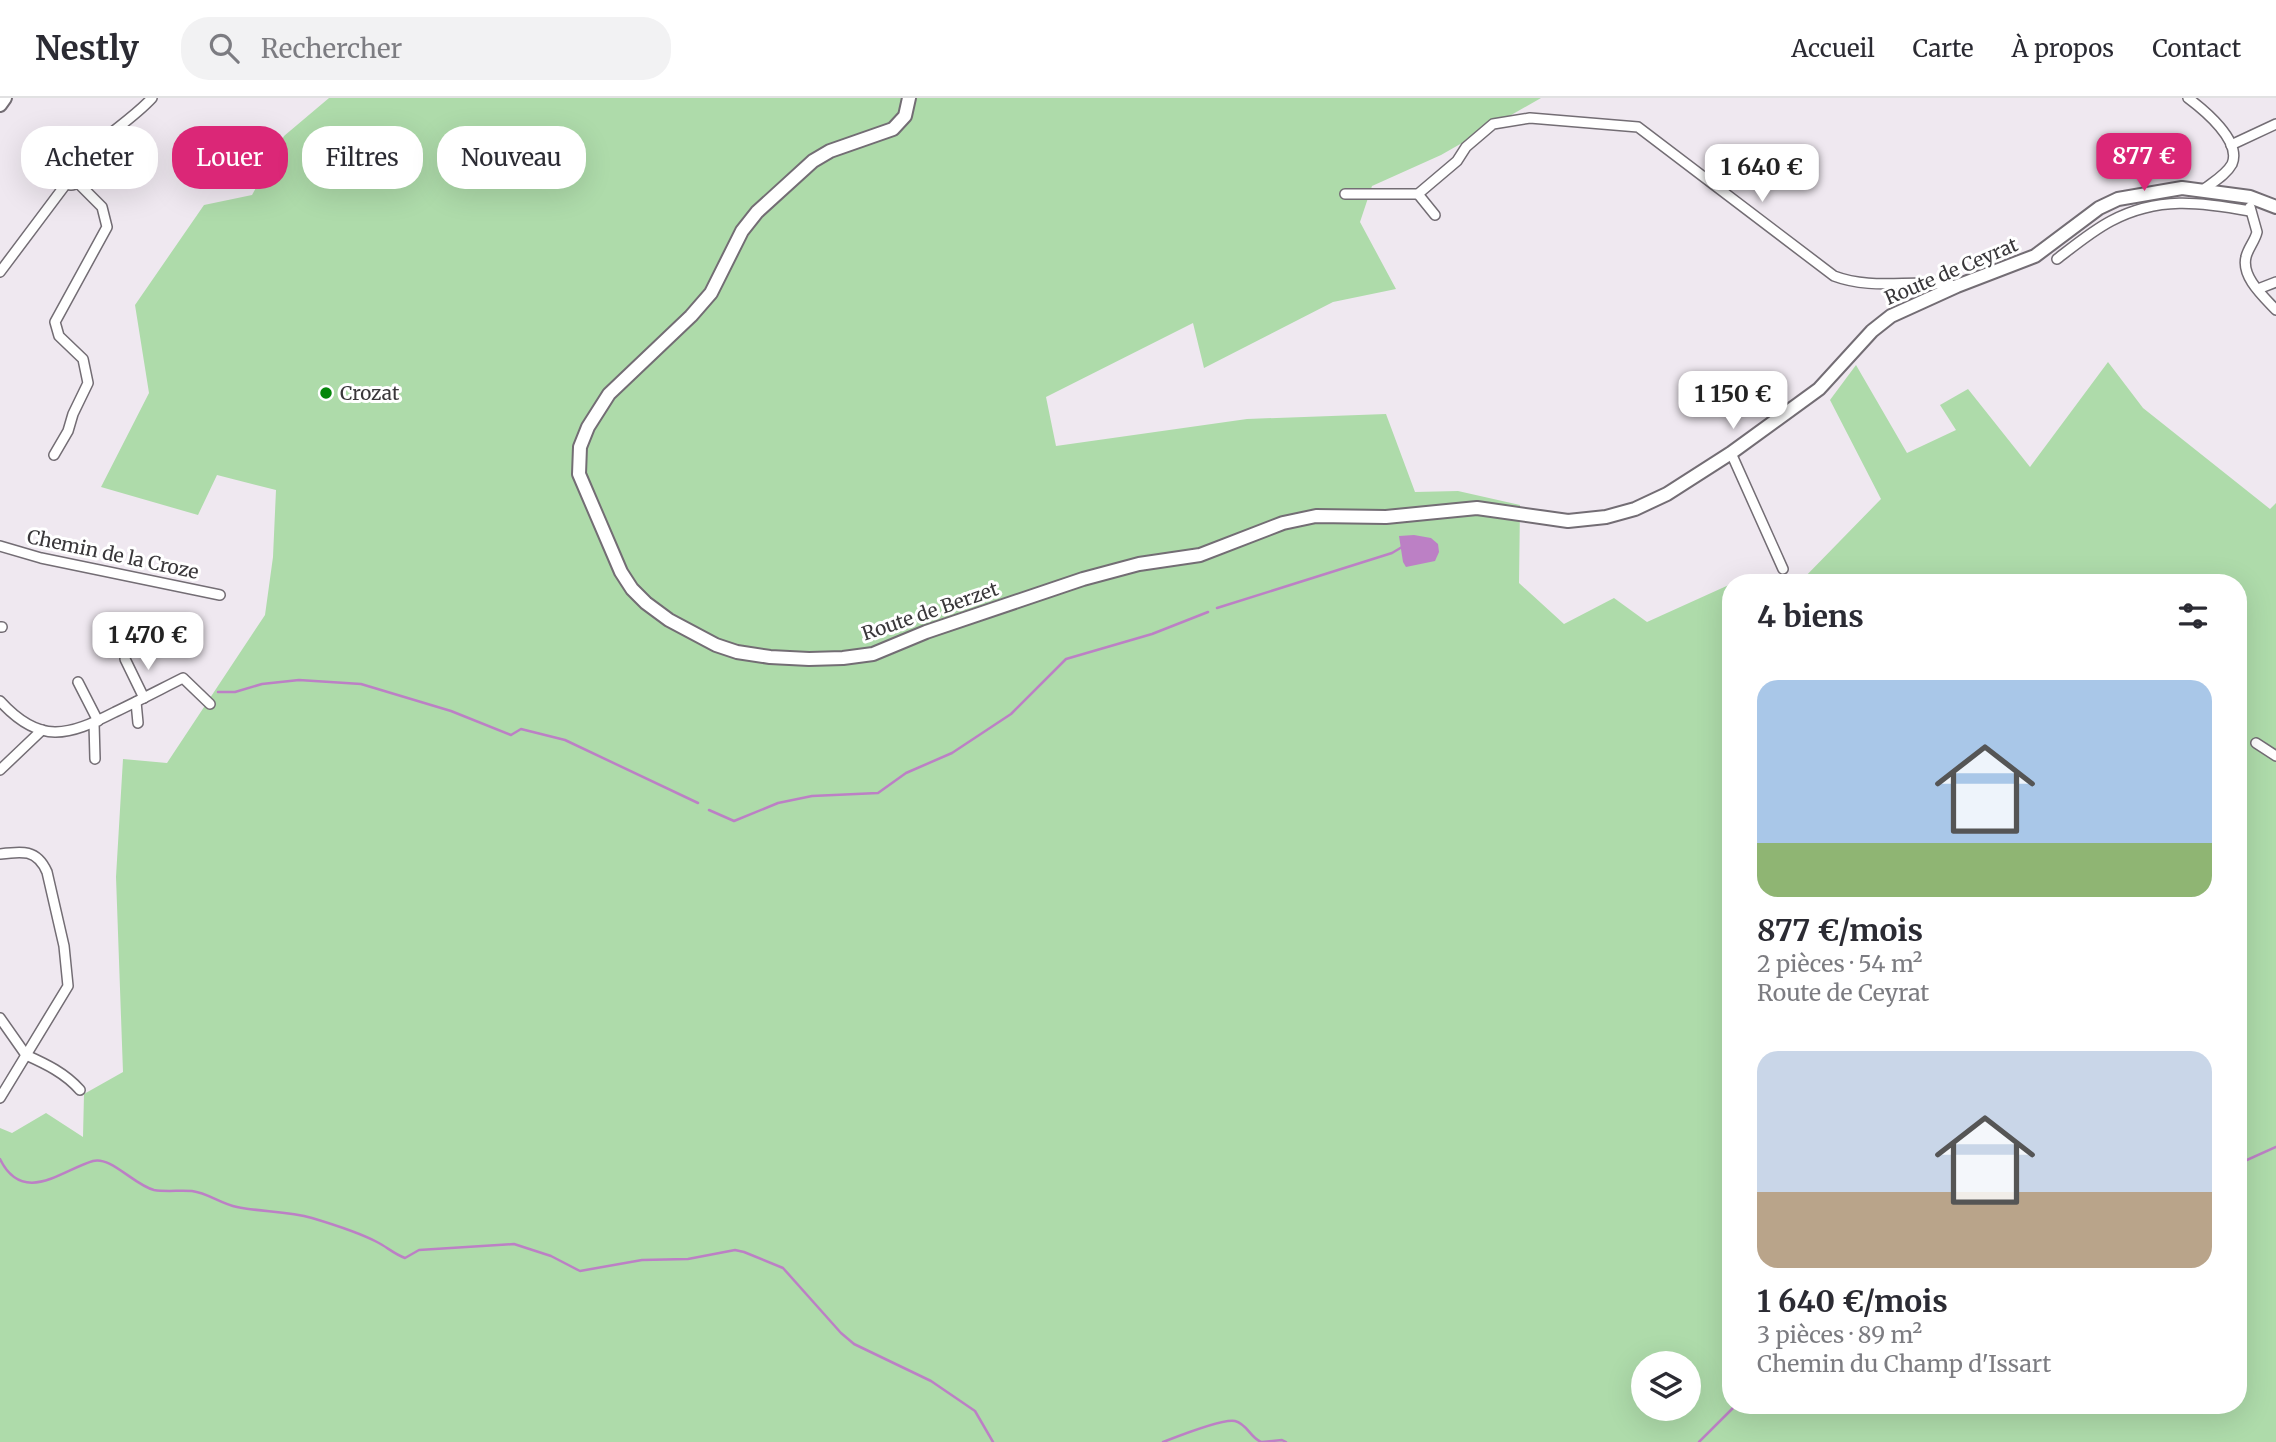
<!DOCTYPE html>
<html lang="fr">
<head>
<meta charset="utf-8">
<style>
	body { margin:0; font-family:Merriweather,serif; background:#f2f2f3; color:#2b2b33; height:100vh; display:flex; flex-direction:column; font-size:26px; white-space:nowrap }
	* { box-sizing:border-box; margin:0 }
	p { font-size:23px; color:#7c7c81 }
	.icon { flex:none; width:38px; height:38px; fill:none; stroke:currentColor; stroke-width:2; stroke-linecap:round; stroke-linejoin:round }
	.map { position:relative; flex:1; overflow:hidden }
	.sheet { position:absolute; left:1722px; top:476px; width:525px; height:840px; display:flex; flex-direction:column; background:#fff; border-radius:28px; box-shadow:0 7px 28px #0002 }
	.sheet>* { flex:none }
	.guide { position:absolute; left:21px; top:28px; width:665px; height:63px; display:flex; gap:14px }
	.buttons { position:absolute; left:1631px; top:1253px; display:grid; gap:14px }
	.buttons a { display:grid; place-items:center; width:70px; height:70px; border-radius:50%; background:#fff; box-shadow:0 7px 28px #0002; font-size:35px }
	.price { position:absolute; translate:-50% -60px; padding:0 16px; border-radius:14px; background:#fff; color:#222; font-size:23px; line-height:46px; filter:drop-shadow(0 2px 4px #0008) }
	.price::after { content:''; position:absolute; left:50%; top:42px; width:21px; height:16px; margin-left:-10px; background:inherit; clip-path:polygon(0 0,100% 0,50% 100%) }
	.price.on { background:#db2777; color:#fff }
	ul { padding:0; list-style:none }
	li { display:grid; align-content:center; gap:14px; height:371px; padding:0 35px }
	li span { display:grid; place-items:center; height:217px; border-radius:21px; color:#555 }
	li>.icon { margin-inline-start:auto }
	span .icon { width:126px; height:126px; fill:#fffc; stroke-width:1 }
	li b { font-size:30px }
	h2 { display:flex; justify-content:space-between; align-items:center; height:84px; padding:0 35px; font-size:30px }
	.pill { padding:0 24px; border-radius:28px; background:#fff; box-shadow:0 7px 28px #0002; font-size:24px; line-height:63px }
	.pill.on { background:#db2777; color:#fff }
	header { display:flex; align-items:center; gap:42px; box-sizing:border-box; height:98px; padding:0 35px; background:#fff; border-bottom:2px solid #e1e1e2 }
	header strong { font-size:33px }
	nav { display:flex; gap:38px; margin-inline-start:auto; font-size:24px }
	.search { width:490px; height:63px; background:#f2f2f3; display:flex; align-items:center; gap:18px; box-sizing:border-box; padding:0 24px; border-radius:28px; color:#7c7c81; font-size:26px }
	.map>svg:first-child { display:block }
</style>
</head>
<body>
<header>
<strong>Nestly</strong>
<div class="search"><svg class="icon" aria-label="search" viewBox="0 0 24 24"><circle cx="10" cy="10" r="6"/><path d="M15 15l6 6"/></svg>Rechercher</div>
<nav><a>Accueil</a><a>Carte</a><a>À propos</a><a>Contact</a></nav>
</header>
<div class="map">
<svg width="2276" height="1344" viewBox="0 0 2276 1344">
	<rect width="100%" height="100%" fill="#efe8f0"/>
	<path fill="#aedbaa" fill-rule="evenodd" d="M329,0h1212l-100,57 -69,31 -12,36 36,67 -63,13 -129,66 -11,-45 -147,74 10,49 191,-27 139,-5 29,78 43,-1 62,14 -1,78 45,41 50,-26 33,24 84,-38v821h507v-822h-439l82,-84 -51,-99 26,-35 51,88 49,-23 -16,-25 28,-16 62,78 78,-105 35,46 127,101 6,-6v939h-2276v-314l12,5 34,-20 37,24 1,-43 39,-22 -7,-195 7,-118 44,4 98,-148 8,-58 3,-67 -59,-15 -19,40 -97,-28 48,-94 -14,-88 69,-100 48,-10 32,-59zM1643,1265h46v46h-46z"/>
	<polygon fill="#bc80c5" points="1414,437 1431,440 1438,446 1439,454 1435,463 1406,469 1403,464 1399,438"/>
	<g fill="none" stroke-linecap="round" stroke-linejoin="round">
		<g stroke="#bc80c5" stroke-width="2.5">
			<polyline points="1217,510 1392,455 1402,449"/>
			<polyline points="218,594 235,594 262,586 299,582 361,586 451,613 511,637 521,631 565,642 698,705"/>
			<polyline points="709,712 734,723 778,705 812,698 878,695 906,675 952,655 1011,616 1066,561 1152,536 1208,514"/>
			<path d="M0,1061c23,47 62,11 93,2 18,-5 41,24 61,29 12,2 26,0 38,1 16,2 29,13 45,16 24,5 50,4 75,11 20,6 46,14 65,24 10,5 17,12 28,16l14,-8 95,-6 37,12 29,15 62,-11 46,-1 47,-9 9,2 39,16 58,65 13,11 77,37 44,30 18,31"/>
			<polyline points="2238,1066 2276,1049"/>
			<path d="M1163,1344c13,-5 60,-24 72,-21 12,3 15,16 26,21"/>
			<polyline points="1262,1344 1282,1342 1286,1344"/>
			<polyline points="1699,1344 1736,1307"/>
		</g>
		<defs>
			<g id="street">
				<path d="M2188,0c16,12 54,43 44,66 -6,11 -19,18 -29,26"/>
				<polyline points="2231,47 2276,26"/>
				<circle cx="71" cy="79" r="8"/>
				<path d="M74,71c21,-29 54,-45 78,-71"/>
				<path d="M1345,96h73l39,-33 9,-14 27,-23 37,-6 108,9 196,149c40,15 80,2 121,10"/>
				<polyline points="1418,96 1435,117"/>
				<path d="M2250,109l7,25c-2,9 -9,16 -11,25 -5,20 18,40 30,53"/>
				<path d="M2057,161c17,-13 35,-28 54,-38 47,-25 89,-19 139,-10"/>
				<polyline points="0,174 66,86"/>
				<polyline points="2258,191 2276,184"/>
				<polyline points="1731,355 1783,471"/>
				<polyline points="54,357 68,333 73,316 88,285 83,261 59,238 55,224 107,129 102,109 77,84"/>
				<polyline points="0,448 41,460 220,497"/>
				<polyline points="0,529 2,529"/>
				<polyline points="125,561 144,600"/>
				<polyline points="78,584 98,623"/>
				<path d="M0,603c40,44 68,35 115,11 23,-11 46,-23 68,-34l27,26"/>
				<polyline points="136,604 138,625"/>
				<polyline points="94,625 95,661"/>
				<polyline points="2256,645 2276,658"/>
				<polyline points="0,672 42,632"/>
				<path d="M0,756c22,-3 37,-5 47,18l17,74 4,40 -68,112"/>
				<polyline points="0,920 26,957"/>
				<path d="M26,957c20,9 39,18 54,35"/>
			</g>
			<g id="secondary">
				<polyline points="909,0 905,18 893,31 830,53 813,63 757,114 742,133 711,195 691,218 609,296 588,329 580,349 579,376 621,474 632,491 646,505 669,522 716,547 737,554 770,559 809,561 843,560 873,556 926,534 1083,481 1139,466 1200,457 1283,425 1316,418 1386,419 1477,410 1568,423 1606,419 1635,411 1667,396 1731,355 1819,291 1872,233 1891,218 1957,188 2035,158 2099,110 2118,101 2182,90 2250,99 2276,109"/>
				<polyline points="0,7 5,0"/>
			</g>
		</defs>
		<use href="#street" stroke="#736d74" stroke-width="12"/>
		<use href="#secondary" stroke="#736d74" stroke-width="16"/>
		<use href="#street" stroke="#fff" stroke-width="9"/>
		<use href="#secondary" stroke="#fff" stroke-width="12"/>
	</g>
	<circle fill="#04860a" stroke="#fff" stroke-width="2.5" cx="326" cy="295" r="7"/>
	<g text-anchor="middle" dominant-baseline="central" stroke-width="6" stroke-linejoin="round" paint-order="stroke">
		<g font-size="19" fill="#39373a" stroke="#fff">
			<text transform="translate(1951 173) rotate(-23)">Route de Ceyrat</text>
			<text transform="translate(113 456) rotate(12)">Chemin de la Croze</text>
			<text transform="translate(930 513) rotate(-19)">Route de Berzet</text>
		</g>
		<g font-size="19" fill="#39373a" stroke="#fff" text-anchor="start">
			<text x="340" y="295">Crozat</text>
		</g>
	</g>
</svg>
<div class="buttons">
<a><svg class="icon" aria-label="layers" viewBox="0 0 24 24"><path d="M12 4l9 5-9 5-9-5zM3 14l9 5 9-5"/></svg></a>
</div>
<b class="price on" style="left:2144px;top:95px">877 €</b>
<b class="price" style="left:1762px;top:106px">1 640 €</b>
<b class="price" style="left:1733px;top:333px">1 150 €</b>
<b class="price" style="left:148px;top:574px">1 470 €</b>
<div class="guide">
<a class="pill">Acheter</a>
<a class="pill on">Louer</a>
<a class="pill">Filtres</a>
<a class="pill">Nouveau</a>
</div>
<section class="sheet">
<h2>4 biens<svg class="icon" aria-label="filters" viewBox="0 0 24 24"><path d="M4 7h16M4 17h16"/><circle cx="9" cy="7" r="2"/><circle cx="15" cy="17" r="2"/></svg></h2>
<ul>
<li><span style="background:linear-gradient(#a9c7e8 75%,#8fb573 0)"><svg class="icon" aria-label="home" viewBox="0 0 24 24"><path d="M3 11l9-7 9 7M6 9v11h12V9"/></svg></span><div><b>877 €/mois</b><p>2 pièces · 54 m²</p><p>Route de Ceyrat</p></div></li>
<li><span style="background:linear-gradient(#c9d6e8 65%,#b9a48a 0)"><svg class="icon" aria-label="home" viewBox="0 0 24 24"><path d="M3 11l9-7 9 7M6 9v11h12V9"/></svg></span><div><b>1 640 €/mois</b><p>3 pièces · 89 m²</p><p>Chemin du Champ d'Issart</p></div></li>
</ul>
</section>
</div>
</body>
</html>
